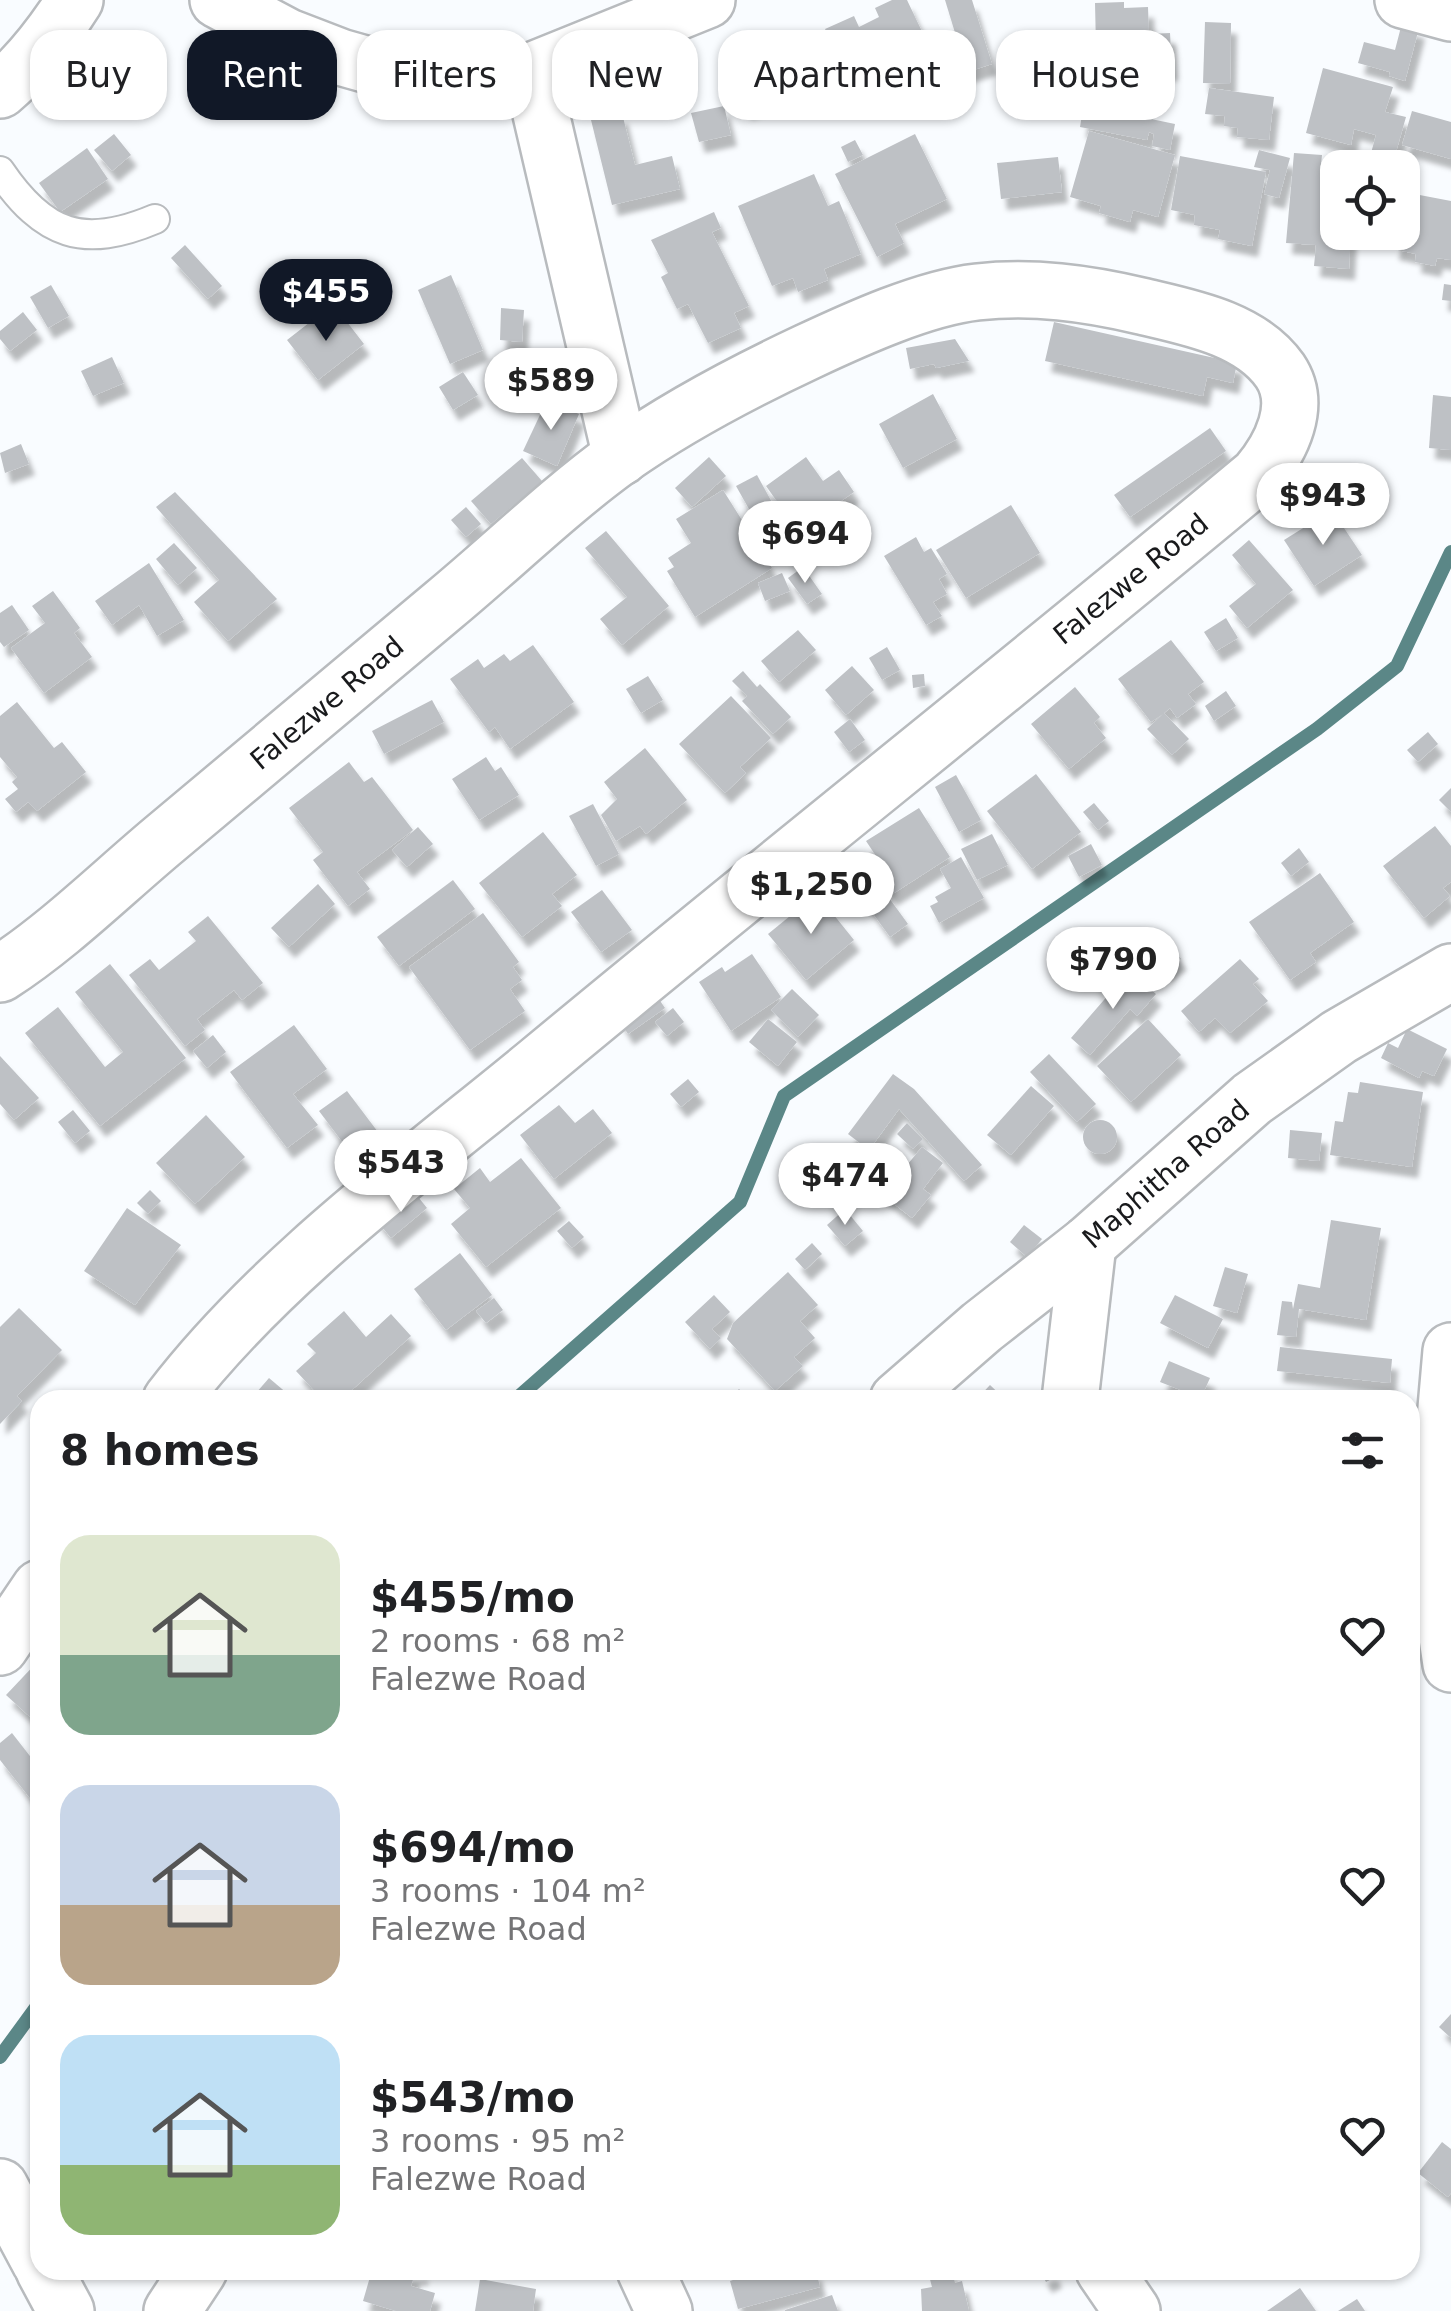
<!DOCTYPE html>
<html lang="en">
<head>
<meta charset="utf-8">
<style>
	body { margin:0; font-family:"DejaVu Sans",sans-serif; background:#f6f6f6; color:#202124; height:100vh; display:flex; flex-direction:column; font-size:38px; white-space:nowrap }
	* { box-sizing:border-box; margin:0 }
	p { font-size:32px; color:#757577 }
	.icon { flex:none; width:55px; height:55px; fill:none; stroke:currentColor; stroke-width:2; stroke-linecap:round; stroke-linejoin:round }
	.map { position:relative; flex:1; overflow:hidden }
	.drawer { position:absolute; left:30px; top:1390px; width:1390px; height:890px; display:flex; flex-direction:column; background:#fff; border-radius:30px; box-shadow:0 2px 8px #0004 }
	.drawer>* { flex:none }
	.top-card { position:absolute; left:30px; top:30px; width:1392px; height:90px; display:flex; gap:20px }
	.tools { position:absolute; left:1320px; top:150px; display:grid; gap:20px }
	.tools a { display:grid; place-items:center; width:100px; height:100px; border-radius:20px; background:#fff; box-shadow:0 2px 8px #0004; font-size:50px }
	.price { position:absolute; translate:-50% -85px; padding:0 22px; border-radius:35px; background:#fff; color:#222; font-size:32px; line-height:65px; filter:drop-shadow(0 2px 5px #0008) }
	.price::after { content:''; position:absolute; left:50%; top:60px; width:30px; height:22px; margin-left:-15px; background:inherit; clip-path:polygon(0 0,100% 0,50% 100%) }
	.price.active { background:#111827; color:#fff }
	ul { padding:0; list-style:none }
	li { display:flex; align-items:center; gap:30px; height:250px; padding:0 30px }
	li span { display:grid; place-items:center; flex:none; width:280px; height:200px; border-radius:30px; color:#555 }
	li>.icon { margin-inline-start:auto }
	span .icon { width:120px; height:120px; fill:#fffc; stroke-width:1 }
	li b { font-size:42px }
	h2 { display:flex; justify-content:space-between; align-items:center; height:120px; padding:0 30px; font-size:42px }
	.chip { padding:0 35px; border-radius:30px; background:#fff; box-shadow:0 2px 8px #0004; font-size:35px; line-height:90px }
	.chip.active { background:#111827; color:#fff }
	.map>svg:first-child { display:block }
</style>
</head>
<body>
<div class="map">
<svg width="1451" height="2311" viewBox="0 0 1451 2311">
	<defs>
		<filter id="shadow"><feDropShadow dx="6" dy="11" stdDeviation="2.5" flood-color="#0004"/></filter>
	</defs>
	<rect width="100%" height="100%" fill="#f9fcff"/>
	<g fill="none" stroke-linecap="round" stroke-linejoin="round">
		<g stroke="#5b8787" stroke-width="14">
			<polyline points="515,1400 740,1202 784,1096 1317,729 1397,666 1451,552"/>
			<polyline points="0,2057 40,2002"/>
		</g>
	</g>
	<g fill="#bec1c5" filter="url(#shadow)">
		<polygon points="892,0 907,0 936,61 858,98 825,29 854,16 859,27 879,17 875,8"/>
		<polygon points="945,0 972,0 992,64 967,72"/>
		<polygon points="1124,2 1124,8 1148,7 1149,34 1170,33 1172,70 1150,71 1151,88 1097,91 1095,3"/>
		<polygon points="1205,22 1231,23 1230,84 1203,83"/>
		<polygon points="1402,23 1419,28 1405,81 1389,76 1390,72 1358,63 1364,42 1395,50"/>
		<polygon points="755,57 772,98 746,109 729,68"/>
		<polygon points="1323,68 1393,87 1385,112 1406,117 1394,159 1371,153 1376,135 1354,129 1351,145 1306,133"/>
		<polygon points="1209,88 1274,97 1269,140 1237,137 1238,128 1224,126 1225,116 1205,114"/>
		<polygon points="1084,102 1152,114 1151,119 1175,124 1170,150 1152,146 1154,134 1149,132 1147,140 1080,127"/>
		<polygon points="724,106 731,135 699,142 691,113"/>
		<polygon points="1412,111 1451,122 1451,159 1402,145"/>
		<polygon points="622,113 635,165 672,156 680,189 612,205 591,120"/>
		<polygon points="1089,131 1175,155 1158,217 1133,210 1130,222 1099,213 1101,206 1070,197"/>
		<polygon points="114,134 131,155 112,171 94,150"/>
		<polygon points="915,134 947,199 895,224 904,243 877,257 835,174"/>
		<polygon points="855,140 863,155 848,162 841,147"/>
		<polygon points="87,148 108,179 60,212 39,183"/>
		<polygon points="1259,150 1290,158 1279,198 1264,194 1270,170 1254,167"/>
		<polygon points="1294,153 1322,155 1320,174 1338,176 1338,232 1351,232 1349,269 1314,266 1316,245 1286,243"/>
		<polygon points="1180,156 1266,172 1252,246 1218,239 1220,230 1194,225 1195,215 1171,210"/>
		<polygon points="1058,157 1062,192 1001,199 997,163"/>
		<polygon points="814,174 828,206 839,201 861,254 824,269 828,280 798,292 793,278 772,286 738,206"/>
		<polygon points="1404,192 1451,201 1451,260 1437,258 1435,266 1415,262 1416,254 1393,249 1396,232 1402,232"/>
		<polygon points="714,212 721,228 712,232 749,306 734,313 741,328 708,343 688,304 677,309 661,277 668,273 651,240"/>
		<polygon points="185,245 222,286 208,299 171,258"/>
		<polygon points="451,275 483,350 450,364 418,290"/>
		<polygon points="1444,284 1451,285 1451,301 1442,300"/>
		<polygon points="51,285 69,316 48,328 30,297"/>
		<polygon points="501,308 524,310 522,342 500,340"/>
		<polygon points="337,309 364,344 318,380 287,340 314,319 318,325"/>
		<polygon points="23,312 37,330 10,351 0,339 0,331"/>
		<polygon points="1054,322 1237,363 1233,383 1207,377 1203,396 1045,361"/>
		<polygon points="955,339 969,361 936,368 934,364 910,369 906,348"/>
		<polygon points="112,357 124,383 93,396 81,371"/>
		<polygon points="463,372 478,395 453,410 439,387"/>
		<polygon points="933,394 957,439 903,468 879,424"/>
		<polygon points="1433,395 1451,397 1451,450 1429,448"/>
		<polygon points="547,400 579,414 557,466 523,451"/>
		<polygon points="1210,428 1226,451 1130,517 1114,495"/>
		<polygon points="21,444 29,464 5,473 0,453"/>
		<polygon points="709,457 726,476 692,507 675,488"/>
		<polygon points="806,457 823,481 839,470 854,492 798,531 766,486"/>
		<polygon points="522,458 542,481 491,524 471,501"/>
		<polygon points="757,475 791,537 771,548 736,486"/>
		<polygon points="723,490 772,568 695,617 667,571 674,567 668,558 691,543 676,519"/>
		<polygon points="175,492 277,599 228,641 194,602 219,580 156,507"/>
		<polygon points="1011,505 1040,553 966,598 936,550"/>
		<polygon points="466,507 481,524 466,537 451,520"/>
		<polygon points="1332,510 1362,555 1314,586 1284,540"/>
		<polygon points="606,531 669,606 622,645 600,619 627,597 585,548"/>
		<polygon points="916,537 924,552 931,548 947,574 939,579 947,594 933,602 942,616 926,625 884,556"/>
		<polygon points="1249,540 1293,590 1247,628 1229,606 1256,584 1232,555"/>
		<polygon points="174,543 197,568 178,585 156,559"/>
		<polygon points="149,563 184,620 157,636 139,605 112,625 95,601"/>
		<polygon points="803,567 822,594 807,604 788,578"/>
		<polygon points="782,573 790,591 765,601 758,583"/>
		<polygon points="53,591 80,628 74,633 92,657 44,693 11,648 45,623 32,606"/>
		<polygon points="12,605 29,630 4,647 0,642 0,613"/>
		<polygon points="1226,618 1238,638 1216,651 1204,632"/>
		<polygon points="798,630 816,650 779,682 761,661"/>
		<polygon points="1171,640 1204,682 1188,694 1196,704 1177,718 1170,708 1164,713 1189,739 1172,755 1147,729 1163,714 1151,722 1118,679"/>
		<polygon points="533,645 574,702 510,749 495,727 489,732 450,679 478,659 484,668 504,654 510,661"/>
		<polygon points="887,647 900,670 882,680 869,658"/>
		<polygon points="852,666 874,690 846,715 825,690"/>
		<polygon points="743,671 757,687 760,684 791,717 773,734 742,701 747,696 732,681"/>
		<polygon points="924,674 925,686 913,688 912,675"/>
		<polygon points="648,676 663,700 641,713 626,689"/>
		<polygon points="1075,687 1100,717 1094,723 1106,738 1069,769 1031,724"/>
		<polygon points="1226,691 1236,706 1214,721 1205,706"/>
		<polygon points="731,696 771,738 740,767 746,773 725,793 679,744"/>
		<polygon points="432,700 444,722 384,754 372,731"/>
		<polygon points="17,702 54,748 62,742 86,772 37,811 28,802 16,812 5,799 18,789 12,782 17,777 0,757 0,716"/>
		<polygon points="850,719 865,740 849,752 834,732"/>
		<polygon points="1428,732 1438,744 1418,762 1407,750"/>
		<polygon points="645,748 687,800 646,834 640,826 616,841 601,815 617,799 604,782"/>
		<polygon points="486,757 495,771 501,767 519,795 479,820 452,779"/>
		<polygon points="349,762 364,782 372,777 413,830 357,872 370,889 348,906 313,860 323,852 289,808"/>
		<polygon points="1036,774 1081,832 1032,869 987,811"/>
		<polygon points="956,775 981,820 959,832 935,787"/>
		<polygon points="1451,788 1451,812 1439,800"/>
		<polygon points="1094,803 1109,821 1098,830 1083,812"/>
		<polygon points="593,804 619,854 596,866 569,816"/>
		<polygon points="919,808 950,857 891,895 874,870 882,865 866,841"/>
		<polygon points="1435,826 1451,846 1451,882 1443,888 1450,896 1424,918 1383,866"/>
		<polygon points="418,827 433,844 407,867 392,850"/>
		<polygon points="543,832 577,875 552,894 562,906 522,937 479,883"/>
		<polygon points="992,834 1008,865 977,880 961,849"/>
		<polygon points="1091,844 1102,865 1079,877 1068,856"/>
		<polygon points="1299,848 1309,862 1291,876 1281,863"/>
		<polygon points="961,857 984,898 939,923 930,906 938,902 935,897 951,888 940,869"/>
		<polygon points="868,869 908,924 890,937 850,882"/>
		<polygon points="1320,873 1354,922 1310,953 1316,962 1290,980 1249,922"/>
		<polygon points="453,880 475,909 399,966 377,937"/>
		<polygon points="318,884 335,904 289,947 271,928"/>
		<polygon points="602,890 632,930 601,952 571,912"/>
		<polygon points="817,894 854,940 806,980 768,934"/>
		<polygon points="483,913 519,962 513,967 522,980 510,989 525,1011 470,1050 409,967"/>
		<polygon points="208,916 263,983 242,1000 234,990 197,1019 205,1030 185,1046 129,975 150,959 159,970 196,941 188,932"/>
		<polygon points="1171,946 1181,959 1165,971 1155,958"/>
		<polygon points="752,954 781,997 731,1031 699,982 722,967 725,972"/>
		<polygon points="1240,959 1259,979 1253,984 1268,1001 1230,1033 1215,1018 1199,1032 1181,1011"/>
		<polygon points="110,964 186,1058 100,1126 25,1033 58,1007 105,1067 123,1052 75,992"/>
		<polygon points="1129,971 1156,994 1137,1016 1130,1009 1090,1055 1071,1038"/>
		<polygon points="792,989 819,1015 798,1037 771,1010"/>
		<polygon points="654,992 665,1008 628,1034 617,1017"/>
		<polygon points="673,1008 684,1022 667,1036 655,1022"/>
		<polygon points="768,1019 797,1042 778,1066 749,1042"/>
		<polygon points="1148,1019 1181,1055 1131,1102 1097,1066"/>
		<polygon points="294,1025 327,1069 293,1094 318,1125 287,1148 230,1072"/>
		<polygon points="1407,1029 1447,1049 1434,1076 1422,1071 1419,1078 1381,1058 1388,1043 1398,1048"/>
		<polygon points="213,1035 226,1052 207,1068 193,1051"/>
		<polygon points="1049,1054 1096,1104 1077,1122 1030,1072"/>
		<polygon points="0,1056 39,1098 14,1120 0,1104"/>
		<polygon points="893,1074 914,1089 982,1165 964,1181 899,1109 869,1150 848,1134"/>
		<polygon points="688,1079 699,1092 681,1107 670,1094"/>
		<polygon points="1360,1082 1423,1092 1412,1167 1330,1155 1335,1121 1343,1122 1348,1092 1358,1093"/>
		<polygon points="1031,1086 1054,1106 1011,1155 987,1135"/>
		<polygon points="347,1091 384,1140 356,1160 319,1111"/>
		<polygon points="559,1105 575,1123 593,1109 612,1133 554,1179 520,1135"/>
		<polygon points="73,1110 90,1131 75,1143 58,1122"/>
		<polygon points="206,1115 245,1157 195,1204 156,1163"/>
		<circle cx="1100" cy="1137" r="17"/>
		<polygon points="907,1123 923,1139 913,1149 897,1134"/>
		<polygon points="1290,1130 1322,1133 1319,1161 1288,1158"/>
		<polygon points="922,1147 943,1163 923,1189 931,1195 912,1218 870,1185 890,1161 902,1171"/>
		<polygon points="521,1158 561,1208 486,1267 451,1224 470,1208 454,1189 480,1168 490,1182"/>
		<polygon points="150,1190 161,1201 148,1214 137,1203"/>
		<polygon points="415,1193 427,1208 391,1238 374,1217"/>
		<polygon points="127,1208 181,1245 135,1305 84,1271"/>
		<polygon points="845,1209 863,1231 845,1246 827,1225"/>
		<polygon points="1331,1220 1381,1228 1366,1320 1299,1309 1296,1337 1277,1335 1282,1301 1292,1302 1293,1309 1298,1284 1320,1288"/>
		<polygon points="569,1221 584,1237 572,1248 557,1231"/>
		<polygon points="1024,1225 1042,1239 1027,1257 1010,1242"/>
		<polygon points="812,1243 822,1254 805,1270 795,1259"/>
		<polygon points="460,1253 492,1295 446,1330 414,1289"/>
		<polygon points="1225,1267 1248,1274 1237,1313 1213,1306"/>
		<polygon points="788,1272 818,1305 800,1321 815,1338 794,1357 803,1366 775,1391 727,1339 733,1323"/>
		<polygon points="714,1295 730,1312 712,1329 721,1338 710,1349 685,1322"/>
		<polygon points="1175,1295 1223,1319 1208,1348 1160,1323"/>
		<polygon points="494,1298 503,1310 486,1323 476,1311"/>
		<polygon points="19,1308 62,1350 17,1396 22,1401 0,1424 0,1327"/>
		<polygon points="344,1311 366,1337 391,1314 411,1336 341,1400 323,1400 296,1371 316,1353 307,1344"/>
		<polygon points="1280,1347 1392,1359 1390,1383 1277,1371"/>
		<polygon points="1169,1361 1210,1378 1201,1398 1160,1382"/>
		<polygon points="269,1378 295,1400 250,1400"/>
		<polygon points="990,1385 1006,1400 976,1400"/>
		<polygon points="739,1389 750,1400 728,1400"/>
		<polygon points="1228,1392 1254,1399 1253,1400 1225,1400"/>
		<polygon points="40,1659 40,1726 6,1695"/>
		<polygon points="12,1733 40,1769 40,1796 33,1802 0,1760 0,1743"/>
		<polygon points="1451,2014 1451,2038 1439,2027"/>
		<polygon points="1442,2142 1451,2149 1451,2193 1448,2197 1418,2173"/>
		<polygon points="372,2270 423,2270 421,2275 415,2273 411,2286 435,2293 430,2311 396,2311 363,2301"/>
		<polygon points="762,2270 816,2270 820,2287 738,2309 730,2281"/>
		<polygon points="952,2270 955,2283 962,2281 969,2311 922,2311 921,2289 932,2287 928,2272"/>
		<polygon points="1046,2270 1053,2270 1056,2277 1046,2282 1041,2273"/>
		<polygon points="480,2279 536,2289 533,2311 475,2311"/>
		<polygon points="1300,2288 1316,2311 1267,2311"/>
		<polygon points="832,2295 838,2311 785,2311 785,2310"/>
		<polygon points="1357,2299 1365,2311 1338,2311"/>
	</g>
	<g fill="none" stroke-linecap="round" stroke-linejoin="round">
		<defs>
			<path id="service" d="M0,171c44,65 84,78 155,48"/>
			<g id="minor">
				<polyline points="218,0 288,37 340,57 386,70 427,76 531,71 707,0"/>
				<polyline points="1403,0 1451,13"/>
				<polyline points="531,71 621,457"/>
				<path d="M0,90c30,-25 54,-57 75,-90"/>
				<path d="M0,974c59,-38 112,-91 166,-136 92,-77 185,-155 278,-233 58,-48 115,-104 176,-148 58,-41 123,-75 187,-105 49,-23 117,-54 170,-60 56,-6 109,1 164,14 46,11 109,22 139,65 23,34 1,77 -22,104 -238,199 -482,391 -720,589 -124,102 -270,209 -367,336"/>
				<polyline points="1451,1351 1438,1500 1438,1577 1451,1664"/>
				<polyline points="898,1400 982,1327 1088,1244 1252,1099 1339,1037 1451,972"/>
				<polyline points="1070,1400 1088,1244"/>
				<polyline points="0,1647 40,1588"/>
				<polyline points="0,2187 40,2262"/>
				<polyline points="44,2270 66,2311"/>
				<polyline points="645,2270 664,2311"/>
				<polyline points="1104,2270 1132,2311"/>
				<polyline points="172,2311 199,2270"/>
			</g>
		</defs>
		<use href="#service" stroke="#b8bbbe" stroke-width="32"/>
		<use href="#minor" stroke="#b8bbbe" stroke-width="60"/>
		<use href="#service" stroke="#fff" stroke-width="28"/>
		<use href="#minor" stroke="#fff" stroke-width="55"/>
	</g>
	<g text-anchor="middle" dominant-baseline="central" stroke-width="8" stroke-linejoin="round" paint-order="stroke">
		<g font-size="28" fill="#191a1c" stroke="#fff">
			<text transform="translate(1131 579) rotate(-39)">Falezwe Road</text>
			<text transform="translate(327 703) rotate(-40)">Falezwe Road</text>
			<text transform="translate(1166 1174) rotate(-41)">Maphitha Road</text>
		</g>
	</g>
</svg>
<div class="tools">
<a><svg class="icon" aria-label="locate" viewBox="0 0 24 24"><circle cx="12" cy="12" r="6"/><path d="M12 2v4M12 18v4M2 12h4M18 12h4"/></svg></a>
</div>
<b class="price active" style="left:326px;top:344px">$455</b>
<b class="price" style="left:551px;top:433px">$589</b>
<b class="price" style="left:1323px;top:548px">$943</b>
<b class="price" style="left:805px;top:586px">$694</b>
<b class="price" style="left:811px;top:937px">$1,250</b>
<b class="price" style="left:1113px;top:1012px">$790</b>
<b class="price" style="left:401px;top:1215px">$543</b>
<b class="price" style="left:845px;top:1228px">$474</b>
<div class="top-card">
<a class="chip">Buy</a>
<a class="chip active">Rent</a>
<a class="chip">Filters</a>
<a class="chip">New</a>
<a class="chip">Apartment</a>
<a class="chip">House</a>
</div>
<section class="drawer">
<h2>8 homes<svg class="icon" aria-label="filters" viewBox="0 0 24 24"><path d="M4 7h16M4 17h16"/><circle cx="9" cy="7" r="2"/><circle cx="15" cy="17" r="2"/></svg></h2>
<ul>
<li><span style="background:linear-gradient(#dfe7d0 60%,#7fa58c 0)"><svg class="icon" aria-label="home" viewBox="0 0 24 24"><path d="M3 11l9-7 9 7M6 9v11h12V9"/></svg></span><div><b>$455/mo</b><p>2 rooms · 68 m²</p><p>Falezwe Road</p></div><svg class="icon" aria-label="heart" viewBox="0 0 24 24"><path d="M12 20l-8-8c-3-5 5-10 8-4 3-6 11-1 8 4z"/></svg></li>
<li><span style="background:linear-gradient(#c9d6e8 60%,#b9a48a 0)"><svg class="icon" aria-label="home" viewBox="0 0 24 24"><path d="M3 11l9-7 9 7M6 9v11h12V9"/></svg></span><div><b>$694/mo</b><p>3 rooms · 104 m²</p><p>Falezwe Road</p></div><svg class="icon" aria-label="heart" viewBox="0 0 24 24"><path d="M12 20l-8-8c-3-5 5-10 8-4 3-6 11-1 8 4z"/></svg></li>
<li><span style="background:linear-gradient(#bfe0f5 65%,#8fb573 0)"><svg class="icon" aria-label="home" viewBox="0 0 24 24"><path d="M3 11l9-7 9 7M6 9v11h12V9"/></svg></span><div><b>$543/mo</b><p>3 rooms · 95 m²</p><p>Falezwe Road</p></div><svg class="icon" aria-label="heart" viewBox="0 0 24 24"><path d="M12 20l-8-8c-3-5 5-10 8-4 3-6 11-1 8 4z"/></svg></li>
</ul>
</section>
</div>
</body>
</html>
